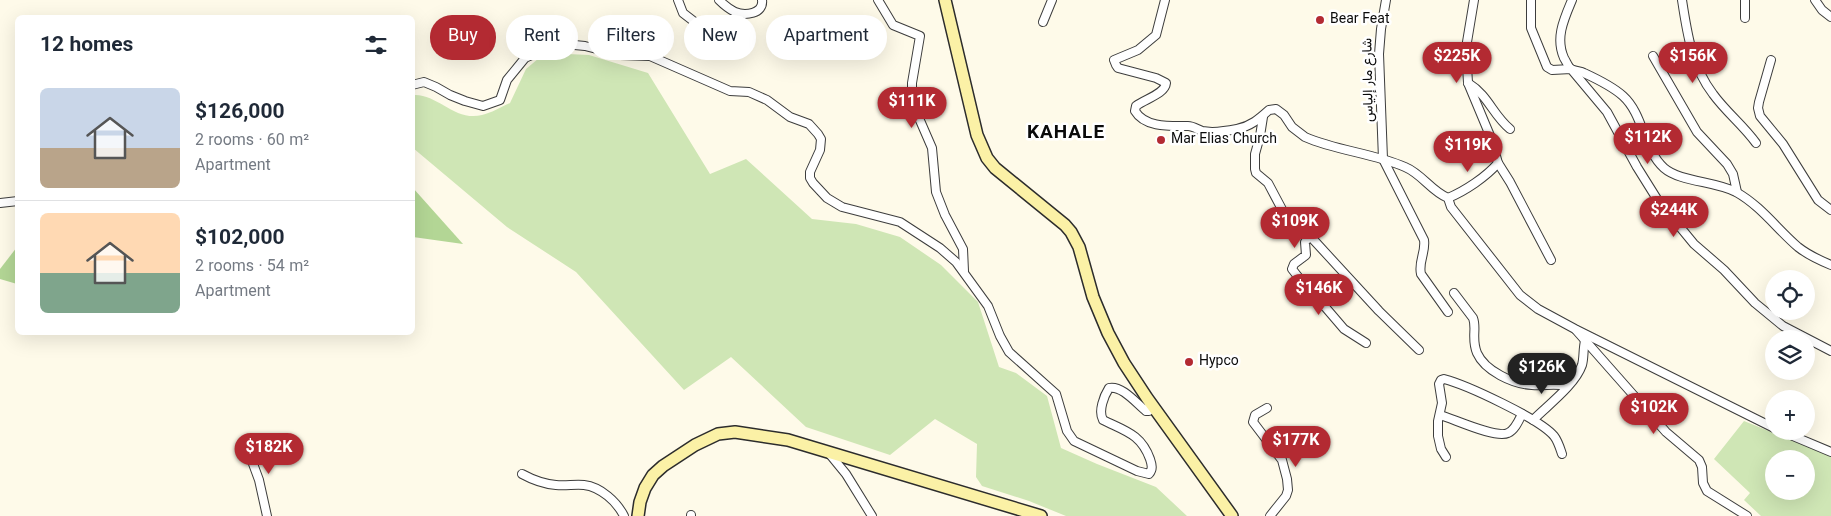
<!DOCTYPE html>
<html lang="en">
<head>
<meta charset="utf-8">
<style>
	body { margin:0; font-family:Georgia,Vazirmatn,serif; background:#f2f2f3; color:#1f2937; height:100vh; display:flex; flex-direction:column; font-size:19px; white-space:nowrap }
	* { box-sizing:border-box; margin:0 }
	p { font-size:16px; color:#747a83 }
	.icon { flex:none; width:28px; height:28px; fill:none; stroke:currentColor; stroke-width:2; stroke-linecap:round; stroke-linejoin:round }
	.map { position:relative; flex:1; overflow:hidden }
	.side { position:absolute; left:15px; top:15px; width:400px; height:320px; display:flex; flex-direction:column; background:#fff; border-radius:8px; box-shadow:0 5px 20px #0002 }
	.side>* { flex:none }
	.hud { position:absolute; left:430px; top:15px; width:475px; height:45px; display:flex; gap:10px }
	.tools { position:absolute; left:1765px; top:270px; display:grid; gap:10px }
	.tools a { display:grid; place-items:center; width:50px; height:50px; border-radius:50%; background:#fff; box-shadow:0 5px 20px #0002; font-size:25px }
	.price { position:absolute; translate:-50% -42px; padding:0 11px; border-radius:18px; background:#b32a32; color:#fff; font-size:16px; line-height:32px; filter:drop-shadow(0 1px 2px #0008) }
	.price::after { content:''; position:absolute; left:50%; top:30px; width:15px; height:11px; margin-left:-8px; background:inherit; clip-path:polygon(0 0,100% 0,50% 100%) }
	.price.on { background:#222; color:#fff }
	ul { padding:0; list-style:none }
	li { display:flex; align-items:center; gap:15px; height:125px; padding:0 25px }
	li+li { border-top:1px solid #e0e1e3 }
	li span { display:grid; place-items:center; flex:none; width:140px; height:100px; border-radius:8px; color:#555 }
	li>.icon { margin-inline-start:auto }
	span .icon { width:60px; height:60px; fill:#fffc; stroke-width:1 }
	li b { font-size:21px }
	h2 { display:flex; justify-content:space-between; align-items:center; height:60px; padding:0 25px; font-size:21px }
	.tag { padding:0 18px; border-radius:22px; background:#fff; box-shadow:0 5px 20px #0002; font-size:18px; line-height:45px }
	.tag.on { background:#b32a32; color:#fff }
	.map>svg:first-child { display:block }
</style>
</head>
<body>
<div class="map">
<svg width="1831" height="516" viewBox="0 0 1831 516">
	<rect width="100%" height="100%" fill="#fefae9"/>
	<g fill="#cfe6b5" fill-rule="evenodd">
		<path d="M545,53l44,2 59,18 62,101 36,-15 66,60 44,5 44,13 41,28 37,37 21,65 17,6 31,23 14,52 36,16 59,23 31,29h-121l-37,-15 -47,-15 -6,-9 1,-33 -42,-25 -45,36 -84,-28 -75,-70 -47,33 -108,-118 -69,-45 -94,-79v-53c24,-2 42,27 69,20 9,-2 19,-8 28,-12l16,-34z"/>
		<path d="M1744,421l87,35v60h-70l-17,-16 6,-7 -36,-34zM1774,459h32v32h-32z"/>
	</g>
	<g fill="#b3d695">
		<polygon points="413,188 463,244 413,237"/>
		<polygon points="17,247 17,284 0,279 0,269"/>
	</g>
	<g fill="none" stroke-linecap="round" stroke-linejoin="round">
		<defs>
			<g id="minor">
				<polyline points="678,0 683,13 718,40"/>
				<path d="M719,0c4,4 10,9 16,12 10,4 29,2 27,-12"/>
				<polyline points="878,0 893,25 920,36 912,83 912,102 932,148 936,192 945,215 963,249 964,271"/>
				<path d="M1165,0l-9,35 -18,15 -24,10 2,5 2,3 38,10 10,5c-1,11 -21,16 -30,23l-1,5c10,17 36,15 53,15 5,0 9,3 14,5 10,2 25,0 35,-2 14,-3 22,-10 32,-19l7,-1 8,6 8,12 13,10c32,14 68,16 100,30 17,7 26,24 43,31l3,9 69,88 18,14 37,20 199,99"/>
				<path d="M1386,0l-5,29 -2,25 4,105 41,81c2,12 -6,22 -3,34l27,38"/>
				<polyline points="1474,0 1466,48 1468,83 1491,138 1498,163 1510,182 1551,260"/>
				<polyline points="1531,0 1531,28 1547,67 1552,70 1571,69 1607,112 1637,167 1657,199 1694,244 1724,270 1755,303 1783,326 1831,351"/>
				<path d="M1572,0c-8,19 -17,38 -8,58 2,3 4,8 6,10 3,3 10,3 14,5 13,6 28,13 39,23 21,19 20,53 41,72 16,14 51,13 72,24 25,14 41,37 62,55 10,8 21,13 33,18"/>
				<path d="M1682,0c5,33 10,67 31,94 13,18 30,31 43,49"/>
				<polyline points="1815,0 1822,10 1831,17"/>
				<polyline points="1745,18 1745,0"/>
				<polyline points="1043,22 1052,0"/>
				<polyline points="1653,56 1697,132 1727,164 1733,174 1737,192"/>
				<polyline points="1771,60 1759,102 1758,108 1760,116 1783,144 1818,200 1831,210"/>
				<path d="M1468,83c21,13 24,31 42,46"/>
				<path d="M412,85l12,-3 12,5 14,8 15,6 18,5 17,-6 7,-20 18,-22 27,-12 12,-2 21,2 35,9 30,1 80,35 19,1 18,8 23,17 19,7 9,10 3,5 -1,11 -10,22v6l3,5 14,15 15,9 58,15 40,26 16,14 32,44 12,30 9,16 47,42 11,37 7,10 63,30 12,3c4,-5 3,-9 1,-15 -9,-25 -25,-28 -47,-39 -5,-9 1,-24 6,-32 13,-3 28,16 37,23h3l2,-2 -2,-6"/>
				<polyline points="1263,117 1260,136 1255,154 1255,169 1256,173 1268,183 1285,215 1290,220 1310,236 1379,311 1419,350"/>
				<path d="M1448,198c17,-7 38,-21 50,-35"/>
				<polyline points="0,203 18,201"/>
				<polyline points="1310,236 1305,242 1306,255 1294,264 1292,269 1310,292 1326,308 1344,329 1366,343"/>
				<path d="M1454,293l19,25c4,10 -2,21 4,35 8,18 36,31 55,32 13,1 23,-2 35,1"/>
				<polyline points="1576,330 1666,432 1699,460 1702,467 1703,483 1707,491 1747,516"/>
				<polyline points="1267,408 1255,415 1253,422 1282,460 1287,479 1288,490 1286,496 1270,516"/>
				<path d="M1440,415c14,4 56,24 68,18 7,-3 11,-13 14,-19"/>
				<path d="M1533,420c15,-15 42,-35 49,-55 2,-7 1,-16 3,-24"/>
				<polyline points="1781,431 1831,452"/>
				<polyline points="245,442 259,480 267,516"/>
				<polyline points="828,452 846,474 872,516"/>
				<path d="M1446,457l-5,-8 -3,-13v-15l4,-18 -3,-19 2,-4 3,-1c23,6 96,40 110,57 4,5 6,12 8,18"/>
				<path d="M522,474c11,6 22,10 34,11 10,1 19,-1 28,0 17,2 33,17 40,31"/>
				<polyline points="691,516 691,515"/>
			</g>
			<g id="secondary">
				<polyline points="945,0 977,135 987,158 995,168 1065,225 1071,232 1079,247 1093,297 1108,333 1124,363 1147,398 1232,516"/>
				<polyline points="638,516 640,502 645,488 653,475 663,466 695,445 718,434 735,432 788,440 1041,516"/>
			</g>
		</defs>
		<use href="#minor" stroke="#3d3d3d" stroke-width="10"/>
		<use href="#secondary" stroke="#2c2c2c" stroke-width="14"/>
		<use href="#minor" stroke="#fff" stroke-width="8"/>
		<use href="#secondary" stroke="#fbf1a6" stroke-width="11"/>
	</g>
	<g fill="#b32a32" stroke="#fff" stroke-width="2">
		<circle cx="1320" cy="20" r="5"/>
		<circle cx="1161" cy="140" r="5"/>
		<circle cx="1189" cy="362" r="5"/>
	</g>
	<g text-anchor="middle" dominant-baseline="central" stroke-width="5" stroke-linejoin="round" paint-order="stroke">
		<g font-size="14" fill="#0a0a0a" stroke="#fff" text-anchor="start">
			<text x="1330" y="20">Bear Feat</text>
			<text x="1171" y="140">Mar Elias Church</text>
			<text x="1199" y="362">Hypco</text>
		</g>
		<g font-size="14" fill="#0a0a0a" stroke="#fff">
			<text transform="translate(1369 80) rotate(-91)">شارع مار إلياس</text>
		</g>
		<g font-size="19" font-weight="bold" letter-spacing="1" fill="#0a0a0a" stroke="#fff">
			<text x="1066" y="133">KAHALE</text>
		</g>
	</g>
</svg>
<div class="tools">
<a><svg class="icon" aria-label="locate" viewBox="0 0 24 24"><circle cx="12" cy="12" r="6"/><path d="M12 2v4M12 18v4M2 12h4M18 12h4"/></svg></a>
<a><svg class="icon" aria-label="layers" viewBox="0 0 24 24"><path d="M12 4l9 5-9 5-9-5zM3 14l9 5 9-5"/></svg></a>
<a>+</a>
<a>−</a>
</div>
<b class="price" style="left:1457px;top:84px">$225K</b>
<b class="price" style="left:1693px;top:84px">$156K</b>
<b class="price" style="left:912px;top:129px">$111K</b>
<b class="price" style="left:1648px;top:165px">$112K</b>
<b class="price" style="left:1468px;top:173px">$119K</b>
<b class="price" style="left:1674px;top:238px">$244K</b>
<b class="price" style="left:1295px;top:249px">$109K</b>
<b class="price" style="left:1319px;top:316px">$146K</b>
<b class="price on" style="left:1542px;top:395px">$126K</b>
<b class="price" style="left:1654px;top:435px">$102K</b>
<b class="price" style="left:1296px;top:468px">$177K</b>
<b class="price" style="left:269px;top:475px">$182K</b>
<div class="hud">
<a class="tag on">Buy</a>
<a class="tag">Rent</a>
<a class="tag">Filters</a>
<a class="tag">New</a>
<a class="tag">Apartment</a>
</div>
<section class="side">
<h2>12 homes<svg class="icon" aria-label="filters" viewBox="0 0 24 24"><path d="M4 7h16M4 17h16"/><circle cx="9" cy="7" r="2"/><circle cx="15" cy="17" r="2"/></svg></h2>
<ul>
<li><span style="background:linear-gradient(#c9d6e8 60%,#b9a48a 0)"><svg class="icon" aria-label="home" viewBox="0 0 24 24"><path d="M3 11l9-7 9 7M6 9v11h12V9"/></svg></span><div><b>$126,000</b><p>2 rooms · 60 m²</p><p>Apartment</p></div></li>
<li><span style="background:linear-gradient(#ffd9b3 60%,#7fa58c 0)"><svg class="icon" aria-label="home" viewBox="0 0 24 24"><path d="M3 11l9-7 9 7M6 9v11h12V9"/></svg></span><div><b>$102,000</b><p>2 rooms · 54 m²</p><p>Apartment</p></div></li>
</ul>
</section>
</div>
</body>
</html>
